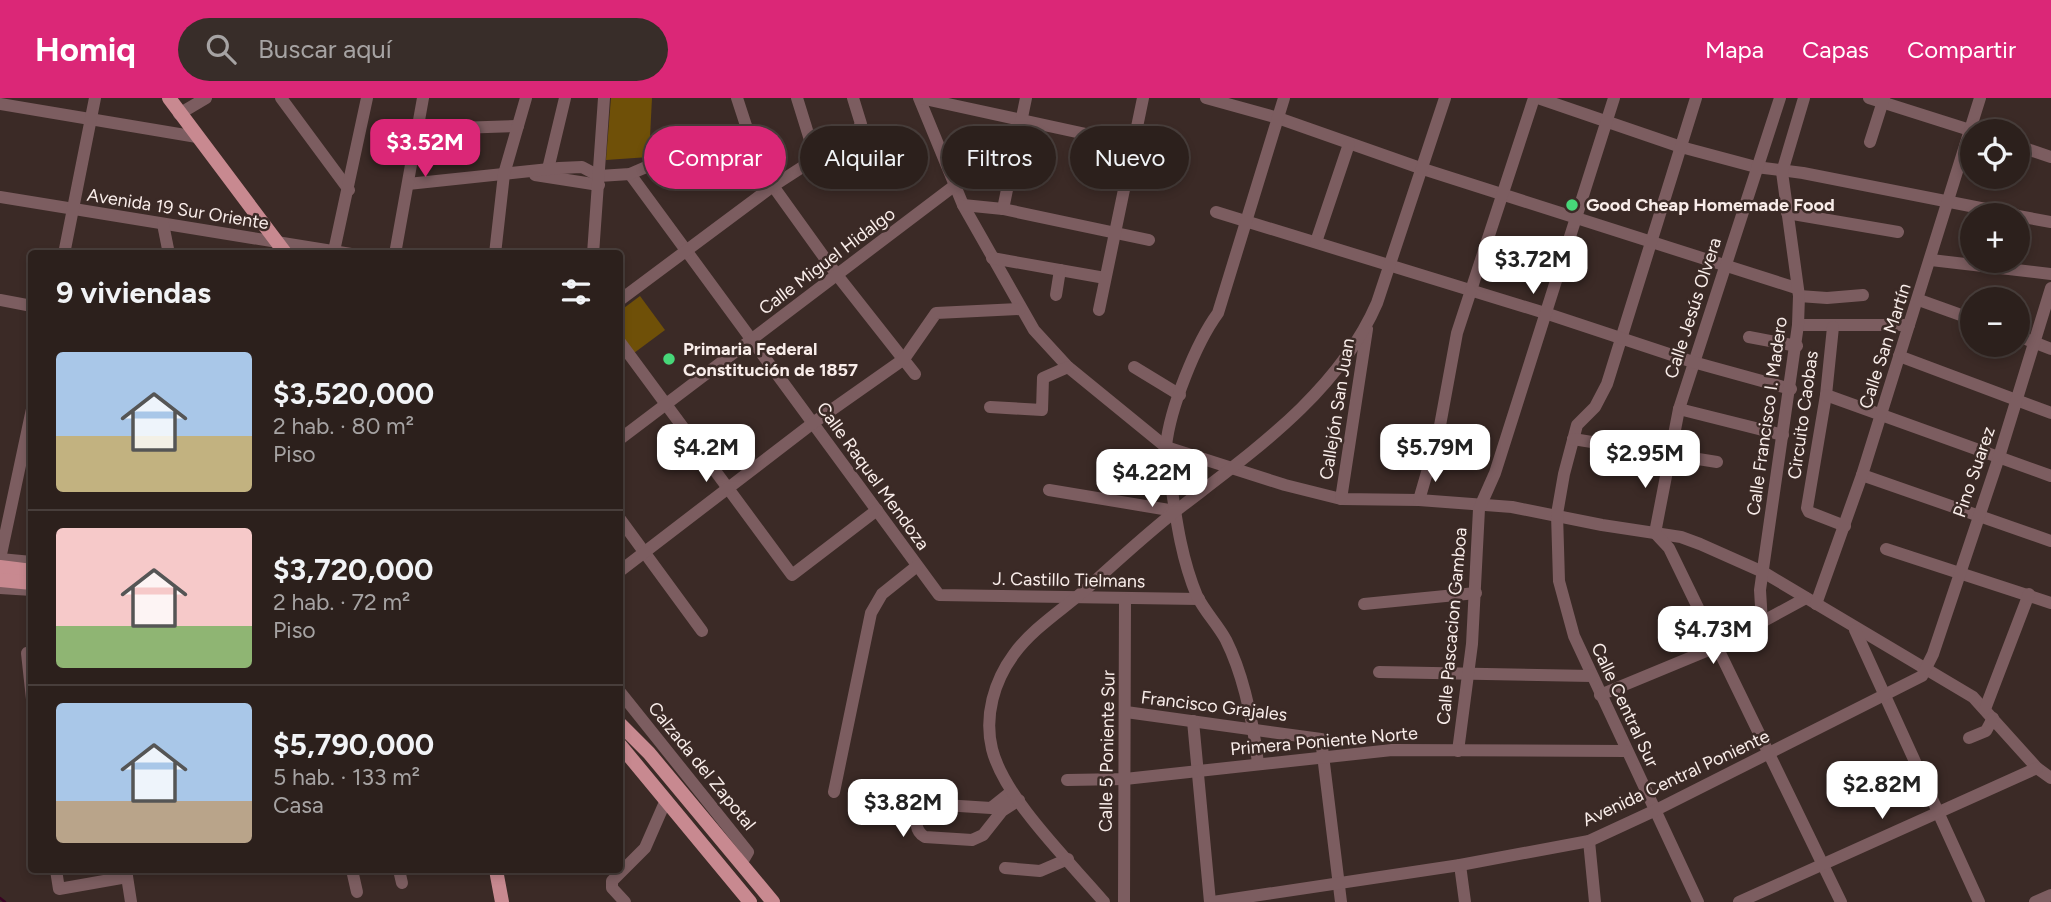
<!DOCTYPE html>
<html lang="es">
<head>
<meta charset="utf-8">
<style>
	body { margin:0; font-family:Figtree,sans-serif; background:#382d29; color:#f1f3f6; height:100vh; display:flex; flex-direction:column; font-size:26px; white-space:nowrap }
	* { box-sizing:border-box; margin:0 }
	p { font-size:23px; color:#a6a3a3 }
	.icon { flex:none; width:38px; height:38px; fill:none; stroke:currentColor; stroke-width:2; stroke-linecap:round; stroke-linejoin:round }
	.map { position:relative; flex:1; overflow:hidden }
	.drawer { position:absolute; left:28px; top:152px; width:595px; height:623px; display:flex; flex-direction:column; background:#2c201c; border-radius:7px; box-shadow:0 4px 10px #0003,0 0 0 2px #483e3b }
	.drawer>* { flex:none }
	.guide { position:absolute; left:644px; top:28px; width:665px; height:63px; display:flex; gap:14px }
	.controls { position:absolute; left:1960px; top:21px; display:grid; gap:14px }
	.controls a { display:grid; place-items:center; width:70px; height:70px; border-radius:50%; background:#2c201c; box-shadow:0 4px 10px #0003,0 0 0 2px #483e3b; font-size:35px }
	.price { position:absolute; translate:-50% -60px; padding:0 16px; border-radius:14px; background:#fff; color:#222; font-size:23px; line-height:46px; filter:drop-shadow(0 2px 4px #0008) }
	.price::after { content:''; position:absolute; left:50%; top:42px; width:21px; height:16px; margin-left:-10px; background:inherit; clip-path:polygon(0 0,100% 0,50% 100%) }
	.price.current { background:#db2777; color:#fff }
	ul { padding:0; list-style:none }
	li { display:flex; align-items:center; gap:21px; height:175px; padding:0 28px }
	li+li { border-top:2px solid #483e3b }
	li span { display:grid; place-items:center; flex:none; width:196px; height:140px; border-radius:7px; color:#555 }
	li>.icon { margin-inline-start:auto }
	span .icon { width:84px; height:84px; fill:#fffc; stroke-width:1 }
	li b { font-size:30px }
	h2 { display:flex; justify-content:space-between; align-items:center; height:84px; padding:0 28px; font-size:30px }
	.chip { padding:0 24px; border-radius:32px; background:#2c201c; box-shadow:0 4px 10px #0003,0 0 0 2px #483e3b; font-size:24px; line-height:63px }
	.chip.current { background:#db2777; color:#fff }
	header { display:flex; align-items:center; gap:42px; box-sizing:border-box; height:98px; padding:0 35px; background:#db2777; color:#fff }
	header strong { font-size:33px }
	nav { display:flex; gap:38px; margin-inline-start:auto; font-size:24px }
	.search { width:490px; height:63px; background:#382d29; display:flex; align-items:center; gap:18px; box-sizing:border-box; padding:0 24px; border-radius:38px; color:#a6a3a3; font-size:26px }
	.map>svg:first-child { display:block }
</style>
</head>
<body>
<header>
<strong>Homiq</strong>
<div class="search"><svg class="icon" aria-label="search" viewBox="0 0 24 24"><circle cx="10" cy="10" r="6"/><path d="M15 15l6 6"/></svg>Buscar aquí</div>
<nav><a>Mapa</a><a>Capas</a><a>Compartir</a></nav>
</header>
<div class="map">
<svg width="2051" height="804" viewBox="0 0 2051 804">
	<rect width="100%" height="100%" fill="#3b2a26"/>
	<g fill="#6f5008">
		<polygon points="611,0 652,0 649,59 606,62"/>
		<polygon points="640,198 665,232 634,255 620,236 620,213"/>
	</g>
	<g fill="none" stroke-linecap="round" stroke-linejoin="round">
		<polyline stroke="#3a0325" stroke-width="2.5" points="0,800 5,804"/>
		<g stroke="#7c5d60" stroke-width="12">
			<polyline points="281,0 349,92"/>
			<polyline points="737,0 754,52 773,88 837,177 915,276"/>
			<polyline points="797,0 815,58"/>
			<polyline points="919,0 963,107 1034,232 1068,269 1166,349 1285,387 1341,401 1419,402 1512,409 1602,427 1681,439 1700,446 1763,474 1973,599 2037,670 2051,680"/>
			<polyline points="920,0 1132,46"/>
			<polyline points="1206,0 1278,20 1423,71 1796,190"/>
			<polyline points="1538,0 1681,49 1756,69 1803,75 2016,117"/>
			<polyline points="1696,0 1607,286 1595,309 1577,327 1564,376 1557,416 1559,483 1574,538 1698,804"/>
			<polyline points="1780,0 1679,311 1655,435 1669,450 1841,804"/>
			<polyline points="1869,0 1973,33"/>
			<polyline points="0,6 197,39"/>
			<polyline points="179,16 206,0"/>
			<polyline points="457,30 518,28"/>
			<polyline points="1870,44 1884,0"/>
			<polyline points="2018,48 2051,59"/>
			<polyline points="548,71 565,0"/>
			<polyline points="630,76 939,497 1199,501"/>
			<polyline points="535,77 599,87"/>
			<polyline points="408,86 559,70 582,69 599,78 630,76 667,60 754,52"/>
			<polyline points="0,99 351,156"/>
			<polyline points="963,107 1003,111 1149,142"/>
			<polyline points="1003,111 1026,0"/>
			<polyline points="1216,114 1545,215 1693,264 1791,291"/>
			<polyline points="1787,115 1898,134"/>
			<polyline points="2018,118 2051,124"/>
			<polyline points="163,126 169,156"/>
			<polyline points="1316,144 1349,46"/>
			<polyline points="334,153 367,0"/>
			<polyline points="64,156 95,0"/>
			<polyline points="395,156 423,0"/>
			<polyline points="495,156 504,76 526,0"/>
			<polyline points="593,156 604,0"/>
			<polyline points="992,160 1105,180"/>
			<polyline points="1931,162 2051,176"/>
			<polyline points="1056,197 1060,172"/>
			<polyline points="1799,198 1827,200 1863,197"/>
			<polyline points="0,202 32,208"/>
			<polyline points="620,202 773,88 855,35 861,26 853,0"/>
			<polyline points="1919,202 1972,221"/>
			<polyline points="1099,212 1143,0"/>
			<polyline points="1798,227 1909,227"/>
			<polyline points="1833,229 1826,297 1807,410 1809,414 1845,428"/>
			<polyline points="2018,238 2051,251"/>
			<polyline points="1749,239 1797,248"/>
			<polyline points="620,244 792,477 877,412"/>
			<polyline points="1899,258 2051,315"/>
			<polyline points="1134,269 1180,297"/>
			<polyline points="1826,297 2051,378"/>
			<polyline points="990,309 1042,312 1043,280 1068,269"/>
			<polyline points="1679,311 1783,337"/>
			<polyline points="620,341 954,88"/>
			<polyline points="1573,341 1717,364"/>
			<polyline points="1862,377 2051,443"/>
			<polyline points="1049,392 1175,413"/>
			<polyline points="1341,401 1367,231"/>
			<polyline points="1419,402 1439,333 1457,235 1534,0"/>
			<polyline points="620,421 702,533"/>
			<polyline points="1886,451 2051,505"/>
			<polyline points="0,461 32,311"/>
			<polyline points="0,461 32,464"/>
			<polyline points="620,473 813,325 904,261 936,215 1020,211"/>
			<polyline points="0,490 32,492"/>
			<polyline points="1364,506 1476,495"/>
			<polyline points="1816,506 1862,377 1980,0"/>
			<polyline points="1762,525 1760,492 1798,227 1799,198 1782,74 1804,0"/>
			<polyline points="1855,532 1979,804"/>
			<polyline points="32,554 27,555 32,601"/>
			<polyline points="1379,574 1592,578"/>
			<polyline points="620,594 748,754 741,766"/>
			<polyline points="1600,597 1716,549 1806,500"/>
			<polyline points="1985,611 2029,496"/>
			<polyline points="1126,614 1321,641 1341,804"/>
			<polyline points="1193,623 1210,804"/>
			<polyline points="1969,640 1986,633 1993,620"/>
			<polyline points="1458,653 1472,546 1479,411 1495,375 1614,0"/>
			<path d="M1258,665c-5,-41 -13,-85 -32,-123 -8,-15 -21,-28 -29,-44 -16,-38 -21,-78 -27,-119 -1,-10 -5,-22 -4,-31 4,-38 30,-103 52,-133l66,-215"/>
			<polyline points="1067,682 1125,681 1392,652 1626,653"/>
			<polyline points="834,694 871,515 882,496 917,468"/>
			<path d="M1011,694l-20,16 -63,-4 -10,5c-2,11 -4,22 7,28l47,3 11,-5 19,-24 17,-11"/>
			<polyline points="1589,743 1595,804"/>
			<polyline points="1460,767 1465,804"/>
			<polyline points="1005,770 1040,773 1068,761"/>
			<polyline points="56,772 59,791 127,779"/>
			<polyline points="126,772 131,804"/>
			<polyline points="352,772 357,794"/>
			<polyline points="399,772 402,785"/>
			<polyline points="625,804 612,790 612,783 645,750 666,702"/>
			<path d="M1104,804c-34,-40 -100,-104 -112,-153 -8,-33 2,-68 22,-95 18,-25 48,-44 71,-64 30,-27 60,-55 92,-80 75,-58 161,-117 200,-207l68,-205"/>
			<polyline points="1124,804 1125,501"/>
			<polyline points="1213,804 1460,767 1589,743 1656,712 1922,578 1933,556 1999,359 2051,190"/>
			<polyline points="1739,804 2037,670"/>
			<polyline points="2035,804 2051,797"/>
		</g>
		<g stroke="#c88990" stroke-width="14">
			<polyline points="169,0 286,156"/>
			<polyline points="0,469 32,473"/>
			<polyline points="0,482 32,485"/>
			<polyline points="620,626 649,655 773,804"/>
			<polyline points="620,647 750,804"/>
			<polyline points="496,772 502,804"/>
		</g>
	</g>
	<g fill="#47d779" stroke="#3b2a26" stroke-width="2.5">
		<circle cx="1572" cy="107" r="7"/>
		<circle cx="669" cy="261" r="7"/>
	</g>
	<g text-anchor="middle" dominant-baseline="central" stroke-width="5" stroke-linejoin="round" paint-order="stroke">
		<g font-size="18" font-weight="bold" fill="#f9edea" stroke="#3b2a26" text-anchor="start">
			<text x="1586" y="107">Good Cheap Homemade Food</text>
			<text x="683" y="251">Primaria Federal<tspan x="683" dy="21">Constitución de 1857</tspan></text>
		</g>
		<g font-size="18" fill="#f9edea" stroke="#3b2a26">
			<text transform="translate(178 111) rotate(9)">Avenida 19 Sur Oriente</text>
			<text transform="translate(827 163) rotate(-37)">Calle Miguel Hidalgo</text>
			<text transform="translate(1693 210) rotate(-72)">Calle Jesús Olvera</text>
			<text transform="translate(1885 248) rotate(-72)">Calle San Martín</text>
			<text transform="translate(1337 311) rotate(-81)">Callejón San Juan</text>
			<text transform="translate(1803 317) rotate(-82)">Circuito Caobas</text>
			<text transform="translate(1767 318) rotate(-82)">Calle Francisco I. Madero</text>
			<text transform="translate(1974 374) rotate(-71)">Pino Suarez</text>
			<text transform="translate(873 378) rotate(54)">Calle Raquel Mendoza</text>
			<text transform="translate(1069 482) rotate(1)">J. Castillo Tielmans</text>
			<text transform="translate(1452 528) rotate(-85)">Calle Pascacion Gamboa</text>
			<text transform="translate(1625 607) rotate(65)">Calle Central Sur</text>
			<text transform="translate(1214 608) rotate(7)">Francisco Grajales</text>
			<text transform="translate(1324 643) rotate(-5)">Primera Poniente Norte</text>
			<text transform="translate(1107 653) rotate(-89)">Calle 5 Poniente Sur</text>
			<text transform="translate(702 668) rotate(51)">Calzada del Zapotal</text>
			<text transform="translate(1676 680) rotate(-25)">Avenida Central Poniente</text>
		</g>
	</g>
</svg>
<div class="controls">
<a><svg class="icon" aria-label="locate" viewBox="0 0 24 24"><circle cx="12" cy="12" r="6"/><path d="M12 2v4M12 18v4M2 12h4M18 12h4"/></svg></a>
<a>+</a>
<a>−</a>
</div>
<b class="price current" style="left:425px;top:81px">$3.52M</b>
<b class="price" style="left:1533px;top:198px">$3.72M</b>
<b class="price" style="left:706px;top:386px">$4.2M</b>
<b class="price" style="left:1435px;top:386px">$5.79M</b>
<b class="price" style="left:1645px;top:392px">$2.95M</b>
<b class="price" style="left:1152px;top:411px">$4.22M</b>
<b class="price" style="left:1713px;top:568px">$4.73M</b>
<b class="price" style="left:1882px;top:723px">$2.82M</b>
<b class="price" style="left:903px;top:741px">$3.82M</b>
<div class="guide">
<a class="chip current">Comprar</a>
<a class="chip">Alquilar</a>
<a class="chip">Filtros</a>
<a class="chip">Nuevo</a>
</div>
<section class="drawer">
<h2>9 viviendas<svg class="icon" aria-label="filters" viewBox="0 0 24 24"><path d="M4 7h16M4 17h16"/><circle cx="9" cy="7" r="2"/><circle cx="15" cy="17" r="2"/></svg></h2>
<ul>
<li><span style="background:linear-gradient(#a9c7e8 60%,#c2b280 0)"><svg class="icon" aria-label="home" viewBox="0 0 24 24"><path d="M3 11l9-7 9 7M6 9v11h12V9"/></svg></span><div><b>$3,520,000</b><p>2 hab. · 80 m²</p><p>Piso</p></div></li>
<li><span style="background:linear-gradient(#f6c9c9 70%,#8fb573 0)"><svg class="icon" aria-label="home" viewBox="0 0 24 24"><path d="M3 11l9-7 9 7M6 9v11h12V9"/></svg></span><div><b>$3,720,000</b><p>2 hab. · 72 m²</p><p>Piso</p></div></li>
<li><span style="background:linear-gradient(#a9c7e8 70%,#b9a48a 0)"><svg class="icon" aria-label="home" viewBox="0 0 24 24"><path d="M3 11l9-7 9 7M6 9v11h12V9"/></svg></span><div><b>$5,790,000</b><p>5 hab. · 133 m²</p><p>Casa</p></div></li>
</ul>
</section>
</div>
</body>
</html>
